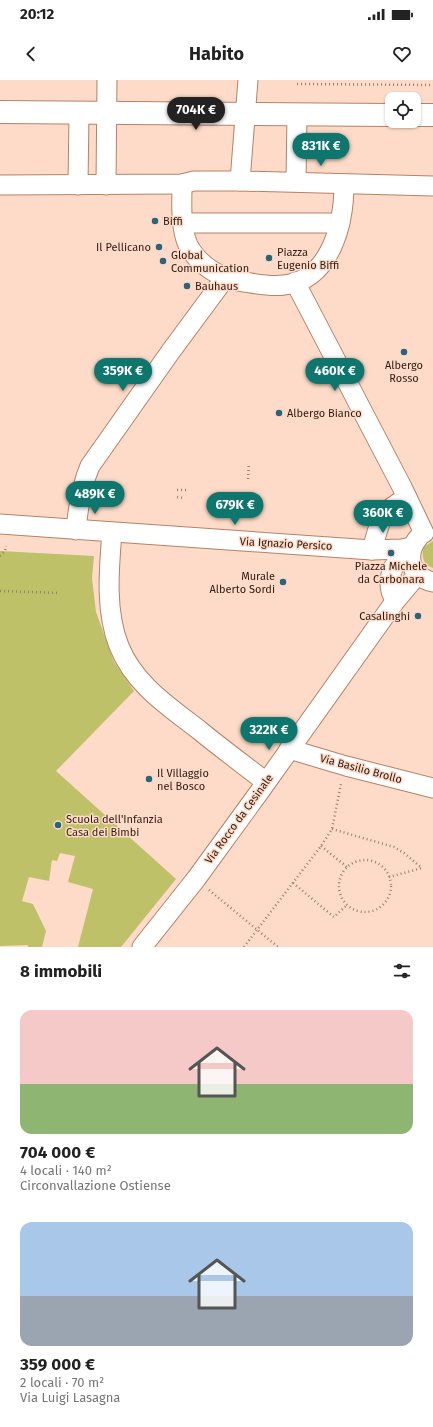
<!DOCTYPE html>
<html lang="it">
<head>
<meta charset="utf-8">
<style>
	body { margin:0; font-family:"Fira Sans",sans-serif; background:#f6f6f6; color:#222; height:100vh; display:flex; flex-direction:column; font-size:15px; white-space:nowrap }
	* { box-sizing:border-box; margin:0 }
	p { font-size:13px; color:#767676 }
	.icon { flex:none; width:22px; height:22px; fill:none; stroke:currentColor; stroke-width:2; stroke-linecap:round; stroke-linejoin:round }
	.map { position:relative; height:867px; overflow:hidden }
	.side { display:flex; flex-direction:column; background:#fff; flex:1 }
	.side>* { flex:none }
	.buttons { position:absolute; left:385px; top:12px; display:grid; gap:8px }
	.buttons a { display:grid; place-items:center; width:36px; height:36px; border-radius:8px; background:#fff; box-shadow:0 1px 3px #0004; font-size:20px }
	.price { position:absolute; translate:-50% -34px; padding:0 9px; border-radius:14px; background:#0f766e; color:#fff; font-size:13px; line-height:26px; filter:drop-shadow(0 1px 2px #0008) }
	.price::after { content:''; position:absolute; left:50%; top:24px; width:12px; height:9px; margin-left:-6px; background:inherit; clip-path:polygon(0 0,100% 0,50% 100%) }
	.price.current { background:#222; color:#fff }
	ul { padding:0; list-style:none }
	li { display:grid; align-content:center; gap:8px; height:212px; padding:0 20px }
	li span { display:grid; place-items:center; height:124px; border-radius:12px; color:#555 }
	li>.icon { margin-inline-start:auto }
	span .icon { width:72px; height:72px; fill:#fffc; stroke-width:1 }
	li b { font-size:17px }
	h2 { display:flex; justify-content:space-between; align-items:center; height:48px; padding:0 20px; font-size:17px }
	.status { display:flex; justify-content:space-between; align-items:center; height:28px; padding:0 20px; background:#fff; direction:ltr }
	.status svg { height:11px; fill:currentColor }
	header { display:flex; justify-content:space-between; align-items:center; height:52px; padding:0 20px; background:#fff; font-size:18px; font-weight:700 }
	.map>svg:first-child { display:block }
</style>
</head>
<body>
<div class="status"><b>20:12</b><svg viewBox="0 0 49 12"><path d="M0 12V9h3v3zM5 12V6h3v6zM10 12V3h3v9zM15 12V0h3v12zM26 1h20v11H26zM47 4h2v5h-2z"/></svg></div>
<header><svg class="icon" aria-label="back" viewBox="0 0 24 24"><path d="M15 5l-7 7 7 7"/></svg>Habito<svg class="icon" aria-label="heart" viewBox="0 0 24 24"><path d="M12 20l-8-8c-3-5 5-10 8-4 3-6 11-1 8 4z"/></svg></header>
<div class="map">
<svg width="433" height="867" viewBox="0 0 433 867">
	<rect width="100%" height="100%" fill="#fddbc8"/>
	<g fill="#bec168">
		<path d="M433,461v27c-10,-3 -12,-12 -9,-21z"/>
		<polygon points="0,471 94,476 92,498 96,532 114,582 134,611 56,691 176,799 121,867 78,867 93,809 68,802 75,776 60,773 57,781 52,780 49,801 29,797 22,821 33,824 46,851 42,867 28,867 28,865 0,866"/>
	</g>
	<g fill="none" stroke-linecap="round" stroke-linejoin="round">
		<defs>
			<g id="minor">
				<polyline points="240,101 248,0"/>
				<polyline points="296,101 297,35"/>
				<path d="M182,104c0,20 -2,43 6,61 11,21 33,34 56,37 13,2 27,5 40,3 47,-5 60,-62 60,-101"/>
				<polyline points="0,105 182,104 194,101 240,101 433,106"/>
				<polyline points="78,105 79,33"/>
				<polyline points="106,105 107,0"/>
				<polyline points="183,143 340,143"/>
				<polyline points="295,202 402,407 424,453"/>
				<polyline points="0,444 372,470 401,469 412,467"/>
				<path d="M76,450c2,-23 5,-43 14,-64l81,-115 54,-73"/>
				<path d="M112,452c-3,37 -7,79 7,114 15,38 49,60 80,84 22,18 45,35 67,52"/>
				<path d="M419,457c-15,17 -9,40 14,45"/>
				<path d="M372,470c8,-28 7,-38 35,-52"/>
				<path d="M396,520c-5,-6 -6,-10 -6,-18 1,-17 7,-21 21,-30"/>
				<polyline points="289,669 346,686 433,708"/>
				<polyline points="142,867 196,799 260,711 396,520 418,494"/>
			</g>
			<g id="major">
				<polyline points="0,32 392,35"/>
				<polyline points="414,35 433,35"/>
			</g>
		</defs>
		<use href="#minor" stroke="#b58265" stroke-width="21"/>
		<use href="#major" stroke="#b58265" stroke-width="24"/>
		<g stroke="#9a7f70" stroke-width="2.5" stroke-dasharray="1 3" stroke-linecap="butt">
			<polyline points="297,4 433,5"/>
			<polyline points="248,399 249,383"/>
			<polyline points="177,410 188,410"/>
			<polyline points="177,417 183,418"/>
			<polyline points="0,476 5,471 6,466"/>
			<polyline points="0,511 60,513"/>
			<polyline points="332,749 394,767 404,773 422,788"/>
			<polyline points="321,766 347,787"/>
			<circle cx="365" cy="806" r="26"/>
			<polyline points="389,797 422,788"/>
			<polyline points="293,803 334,837 347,825"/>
			<polyline points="209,810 278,867"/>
			<polyline points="244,867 321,766 332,749 341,704"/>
		</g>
		<use href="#minor" stroke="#fff" stroke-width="19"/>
		<use href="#major" stroke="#fff" stroke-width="22"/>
	</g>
	<g fill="#2a637c" stroke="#fddbc8" stroke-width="1.5">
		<circle cx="155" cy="141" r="4"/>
		<circle cx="159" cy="167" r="4"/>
		<circle cx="269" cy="178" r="4"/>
		<circle cx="163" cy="181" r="4"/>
		<circle cx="187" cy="206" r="4"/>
		<circle cx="404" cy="272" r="4"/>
		<circle cx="279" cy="333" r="4"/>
		<circle cx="391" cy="473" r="4"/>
		<circle cx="283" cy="502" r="4"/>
		<circle cx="418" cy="536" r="4"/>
		<circle cx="149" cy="699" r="4"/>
		<circle cx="58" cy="745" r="4"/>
	</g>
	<g text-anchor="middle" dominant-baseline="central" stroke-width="3" stroke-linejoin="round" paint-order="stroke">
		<g font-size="11" fill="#2f1b10" stroke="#fddbc8" text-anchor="start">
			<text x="163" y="141">Biffi</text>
			<text x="151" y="167" text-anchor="end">Il Pellicano</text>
			<text x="277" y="172">Piazza<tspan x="277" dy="13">Eugenio Biffi</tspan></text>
			<text x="171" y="175">Global<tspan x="171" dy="13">Communication</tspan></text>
			<text x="195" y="206">Bauhaus</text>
			<text x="404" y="285" text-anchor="middle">Albergo<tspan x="404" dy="13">Rosso</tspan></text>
			<text x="287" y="333">Albergo Bianco</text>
			<text x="391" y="486" text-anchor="middle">Piazza Michele<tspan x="391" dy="13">da Carbonara</tspan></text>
			<text x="275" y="496" text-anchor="end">Murale<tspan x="275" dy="13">Alberto Sordi</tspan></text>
			<text x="410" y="536" text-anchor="end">Casalinghi</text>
			<text x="157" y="693">Il Villaggio<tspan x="157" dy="13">nel Bosco</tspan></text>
			<text x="66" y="739">Scuola dell'Infanzia<tspan x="66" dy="13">Casa dei Bimbi</tspan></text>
		</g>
		<g font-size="11" fill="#2f1b10" stroke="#fddbc8">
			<text transform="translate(286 464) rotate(3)">Via Ignazio Persico</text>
			<text transform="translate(361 689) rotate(15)">Via Basilio Brollo</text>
			<text transform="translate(239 739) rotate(-54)">Via Rocco da Cesinale</text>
		</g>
	</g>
</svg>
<div class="buttons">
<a><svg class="icon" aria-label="locate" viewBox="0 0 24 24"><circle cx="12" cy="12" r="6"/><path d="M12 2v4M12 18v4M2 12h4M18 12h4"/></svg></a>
</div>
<b class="price current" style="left:196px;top:51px">704K €</b>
<b class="price" style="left:321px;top:87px">831K €</b>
<b class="price" style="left:123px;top:312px">359K €</b>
<b class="price" style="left:335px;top:312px">460K €</b>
<b class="price" style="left:95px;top:435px">489K €</b>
<b class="price" style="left:235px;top:446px">679K €</b>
<b class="price" style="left:383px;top:454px">360K €</b>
<b class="price" style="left:269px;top:671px">322K €</b>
</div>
<section class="side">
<h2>8 immobili<svg class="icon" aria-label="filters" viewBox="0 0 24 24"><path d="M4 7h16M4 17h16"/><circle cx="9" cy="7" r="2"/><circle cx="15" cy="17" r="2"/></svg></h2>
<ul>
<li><span style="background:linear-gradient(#f6c9c9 60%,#8fb573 0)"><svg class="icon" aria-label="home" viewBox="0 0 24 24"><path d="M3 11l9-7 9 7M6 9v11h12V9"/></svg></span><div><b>704 000 €</b><p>4 locali · 140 m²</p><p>Circonvallazione Ostiense</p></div></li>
<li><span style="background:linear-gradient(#a9c7e8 60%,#9aa5b1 0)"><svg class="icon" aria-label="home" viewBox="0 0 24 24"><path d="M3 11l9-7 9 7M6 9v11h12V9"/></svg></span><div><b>359 000 €</b><p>2 locali · 70 m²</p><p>Via Luigi Lasagna</p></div></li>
</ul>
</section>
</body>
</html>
